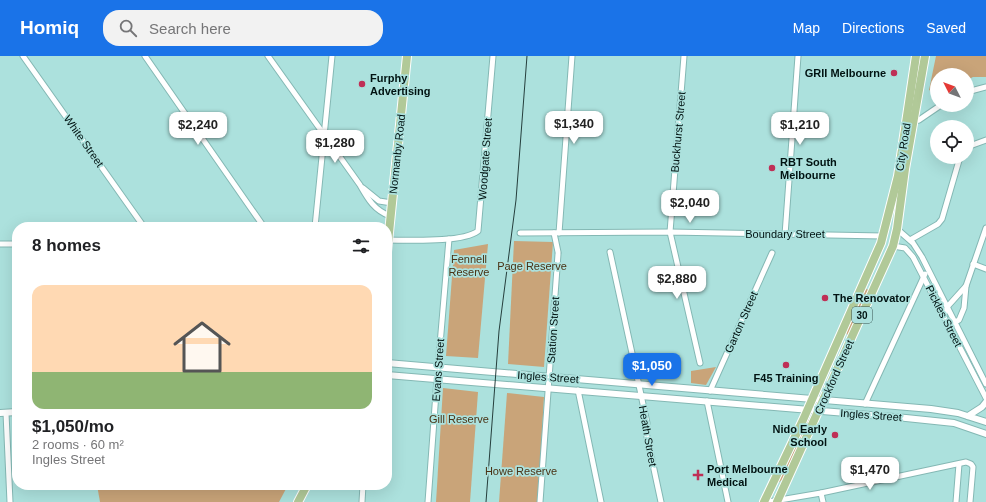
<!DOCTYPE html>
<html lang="en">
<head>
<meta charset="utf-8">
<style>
	body { margin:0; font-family:Arial,sans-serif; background:#f2f2f2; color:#202124; height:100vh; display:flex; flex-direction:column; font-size:15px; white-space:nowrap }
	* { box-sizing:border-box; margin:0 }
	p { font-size:13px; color:#757577 }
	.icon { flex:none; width:22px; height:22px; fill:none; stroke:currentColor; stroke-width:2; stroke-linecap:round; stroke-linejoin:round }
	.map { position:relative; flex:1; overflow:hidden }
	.drawer { position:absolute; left:12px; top:166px; width:380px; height:268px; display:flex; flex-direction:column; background:#fff; border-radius:16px; box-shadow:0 4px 16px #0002 }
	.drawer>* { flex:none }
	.needle { width:26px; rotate:312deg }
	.buttons { position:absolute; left:930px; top:12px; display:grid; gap:8px }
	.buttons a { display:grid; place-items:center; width:44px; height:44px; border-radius:50%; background:#fff; box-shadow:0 4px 16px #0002; font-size:20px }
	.price { position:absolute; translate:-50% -34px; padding:0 9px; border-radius:8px; background:#fff; color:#222; font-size:13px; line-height:26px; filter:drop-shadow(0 1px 2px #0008) }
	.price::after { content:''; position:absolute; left:50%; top:24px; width:12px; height:9px; margin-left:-6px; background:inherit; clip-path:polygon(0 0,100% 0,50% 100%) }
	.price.active { background:#1a73e8; color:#fff }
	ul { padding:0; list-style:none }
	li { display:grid; align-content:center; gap:8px; height:212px; padding:0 20px }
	li span { display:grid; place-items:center; height:124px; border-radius:12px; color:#555 }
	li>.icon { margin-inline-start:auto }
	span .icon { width:72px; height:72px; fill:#fffc; stroke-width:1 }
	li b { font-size:17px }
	h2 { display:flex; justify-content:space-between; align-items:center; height:48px; padding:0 20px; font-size:17px }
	header { display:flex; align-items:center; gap:24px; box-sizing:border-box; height:56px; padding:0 20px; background:#1a73e8; color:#fff }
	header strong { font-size:19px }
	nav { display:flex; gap:22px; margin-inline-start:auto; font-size:14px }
	.search { width:280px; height:36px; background:#f2f2f2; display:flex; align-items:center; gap:10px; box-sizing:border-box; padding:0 14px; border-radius:16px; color:#757577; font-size:15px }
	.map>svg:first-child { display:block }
</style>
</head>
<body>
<header>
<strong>Homiq</strong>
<div class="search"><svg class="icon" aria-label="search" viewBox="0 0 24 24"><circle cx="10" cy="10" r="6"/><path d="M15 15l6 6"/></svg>Search here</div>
<nav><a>Map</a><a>Directions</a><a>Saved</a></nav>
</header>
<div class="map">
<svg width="986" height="446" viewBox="0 0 986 446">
	<rect width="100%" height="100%" fill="#ace1dd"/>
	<g fill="#c9a479">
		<polygon points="936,0 986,0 986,21 973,21 967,24 967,19 937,19 937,37 935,37 929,34"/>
		<polygon points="514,185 553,186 544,311 508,308"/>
		<polygon points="488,188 478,302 446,300 454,194"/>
		<polygon points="866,233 869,234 849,278 847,279 846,276"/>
		<polygon points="716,311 706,329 691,327 691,315"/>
		<polygon points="443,332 478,336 470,446 436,446"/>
		<polygon points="507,337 544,341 538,446 499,446"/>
		<polygon points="809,363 811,363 787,416 783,423 778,427"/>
		<polygon points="97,429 288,429 279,446 100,446"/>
	</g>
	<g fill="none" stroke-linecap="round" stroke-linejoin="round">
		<defs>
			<g id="minor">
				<polyline points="23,0 144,171"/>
				<polyline points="145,0 264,171"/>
				<path d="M268,0l92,129c8,14 14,25 30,31"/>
				<polyline points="684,0 670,176 700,307"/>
				<polyline points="967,36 986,31"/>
				<polyline points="911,66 919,64 941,49"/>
				<polyline points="967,91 986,84"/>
				<polyline points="363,132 379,145 392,147"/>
				<polyline points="315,171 332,0"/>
				<polyline points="897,173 913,187 922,201 986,328"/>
				<polyline points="520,177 670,176 883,180"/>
				<polyline points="554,177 558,196"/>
				<polyline points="559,177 572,0"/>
				<polyline points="785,179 798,0"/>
				<path d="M387,184c21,0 75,3 91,-9l15,-175"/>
				<polyline points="910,184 938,168 942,163 960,101"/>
				<polyline points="0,188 17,188"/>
				<polyline points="893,190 905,192 913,201 986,342"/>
				<polyline points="610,196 640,334 647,367 646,376 661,446"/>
				<polyline points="973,208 986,213"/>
				<polyline points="944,259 948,250 966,230"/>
				<polyline points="953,267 959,264 964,252 966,230 986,172"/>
				<polyline points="438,312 449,183"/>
				<polyline points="578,334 601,446"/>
				<polyline points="710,335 772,197"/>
				<polyline points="707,345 728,446"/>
				<polyline points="865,348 925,218"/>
				<polyline points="6,357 10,446"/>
				<polyline points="821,437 823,446"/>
				<polyline points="362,446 363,429"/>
				<polyline points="428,446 437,323"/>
				<polyline points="540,446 558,198"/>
				<polyline points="768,446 821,437 966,406 971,408 973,411 970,446"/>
				<polyline points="956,446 959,408"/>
			</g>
			<g id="tertiary">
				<polyline points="387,307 931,353 958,357 986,366"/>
				<polyline points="387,319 906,362 954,367 986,378"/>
				<polyline points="0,357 17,356"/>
				<polyline points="968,360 982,351 986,346"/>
			</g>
			<g id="primary">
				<polyline points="387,196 407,0"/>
				<polyline points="298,446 307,429"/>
				<polyline points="764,446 803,364 881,187 898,120 916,0"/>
				<polyline points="777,446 893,190 897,173 905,113 925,0"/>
			</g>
		</defs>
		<use href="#minor" stroke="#84b8b4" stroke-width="7"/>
		<use href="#tertiary" stroke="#84b8b4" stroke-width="8"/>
		<use href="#primary" stroke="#fff" stroke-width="10"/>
		<use href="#minor" stroke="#fff" stroke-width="5"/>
		<use href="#tertiary" stroke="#fff" stroke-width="6"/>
		<use href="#primary" stroke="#b1c998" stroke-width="8"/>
		<polyline stroke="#253e3c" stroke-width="1" points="486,446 499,275 516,144 527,0"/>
	</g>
	<g fill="#bf2f56" stroke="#ace1dd" stroke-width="1.5">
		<circle cx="894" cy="17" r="4"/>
		<circle cx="362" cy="28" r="4"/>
		<circle cx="772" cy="112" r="4"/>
		<circle cx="825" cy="242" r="4"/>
		<circle cx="786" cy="309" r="4"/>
		<circle cx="835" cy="379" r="4"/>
		<path d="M696 413h4v4h4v4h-4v4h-4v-4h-4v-4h4z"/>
	</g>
	<g text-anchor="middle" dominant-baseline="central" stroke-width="3.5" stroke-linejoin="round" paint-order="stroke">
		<rect fill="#ace1dd" stroke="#34514f" stroke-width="1" x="852" y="251" width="20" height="16" rx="3"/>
		<g font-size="10" font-weight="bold" fill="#011312">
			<text x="862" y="259">30</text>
		</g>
		<g font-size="11" font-weight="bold" fill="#011312" stroke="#ace1dd" text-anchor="start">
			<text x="886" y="17" text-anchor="end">GRII Melbourne</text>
			<text x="370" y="22">Furphy<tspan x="370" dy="13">Advertising</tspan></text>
			<text x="780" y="106">RBT South<tspan x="780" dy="13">Melbourne</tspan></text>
			<text x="833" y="242">The Renovator</text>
			<text x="786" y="322" text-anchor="middle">F45 Training</text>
			<text x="827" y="373" text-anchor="end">Nido Early<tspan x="827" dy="13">School</tspan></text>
			<text x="707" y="413">Port Melbourne<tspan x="707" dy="13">Medical</tspan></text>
		</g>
		<g font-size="11" fill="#011312" stroke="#ace1dd">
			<text transform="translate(678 76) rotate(-85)">Buckhurst Street</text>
			<text transform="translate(84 85) rotate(55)">White Street</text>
			<text transform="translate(903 91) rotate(-81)">City Road</text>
			<text transform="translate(397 98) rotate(-84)">Normanby Road</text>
			<text transform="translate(485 103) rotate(-86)">Woodgate Street</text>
			<text x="785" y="178">Boundary Street</text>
			<text transform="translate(944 260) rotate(63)">Pickles Street</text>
			<text transform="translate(741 266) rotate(-66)">Garton Street</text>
			<text transform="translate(553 274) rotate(-86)">Station Street</text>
			<text transform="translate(438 314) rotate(-86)">Evans Street</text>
			<text transform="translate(548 321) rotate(4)">Ingles Street</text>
			<text transform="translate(834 321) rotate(-66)">Crockford Street</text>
			<text transform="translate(871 359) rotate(4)">Ingles Street</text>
			<text transform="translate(648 380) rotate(80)">Heath Street</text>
		</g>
		<g font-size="11" fill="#493215" stroke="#ace1dd">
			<text x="469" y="203">Fennell<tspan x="469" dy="13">Reserve</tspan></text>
			<text x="532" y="210">Page Reserve</text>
			<text x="459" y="363">Gill Reserve</text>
			<text x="521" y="415">Howe Reserve</text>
		</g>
	</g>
</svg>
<div class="buttons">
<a><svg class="needle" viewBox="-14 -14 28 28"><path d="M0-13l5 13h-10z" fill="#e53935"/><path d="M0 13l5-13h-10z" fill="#757577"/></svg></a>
<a><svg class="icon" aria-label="locate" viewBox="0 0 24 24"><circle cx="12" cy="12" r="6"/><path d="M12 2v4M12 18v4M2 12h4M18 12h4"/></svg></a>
</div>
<b class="price" style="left:574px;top:89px">$1,340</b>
<b class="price" style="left:198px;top:90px">$2,240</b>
<b class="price" style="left:800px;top:90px">$1,210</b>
<b class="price" style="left:335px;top:108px">$1,280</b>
<b class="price" style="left:690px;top:168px">$2,040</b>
<b class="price" style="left:677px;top:244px">$2,880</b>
<b class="price active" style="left:652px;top:331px">$1,050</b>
<b class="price" style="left:870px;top:435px">$1,470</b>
<section class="drawer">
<h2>8 homes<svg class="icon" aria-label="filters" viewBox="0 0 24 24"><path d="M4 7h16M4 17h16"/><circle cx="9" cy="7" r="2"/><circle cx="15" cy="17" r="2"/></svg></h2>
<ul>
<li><span style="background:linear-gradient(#ffd9b3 70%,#8fb573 0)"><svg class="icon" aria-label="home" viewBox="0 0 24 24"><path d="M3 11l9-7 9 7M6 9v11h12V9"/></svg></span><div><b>$1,050/mo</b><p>2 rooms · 60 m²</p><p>Ingles Street</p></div></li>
</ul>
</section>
</div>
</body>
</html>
